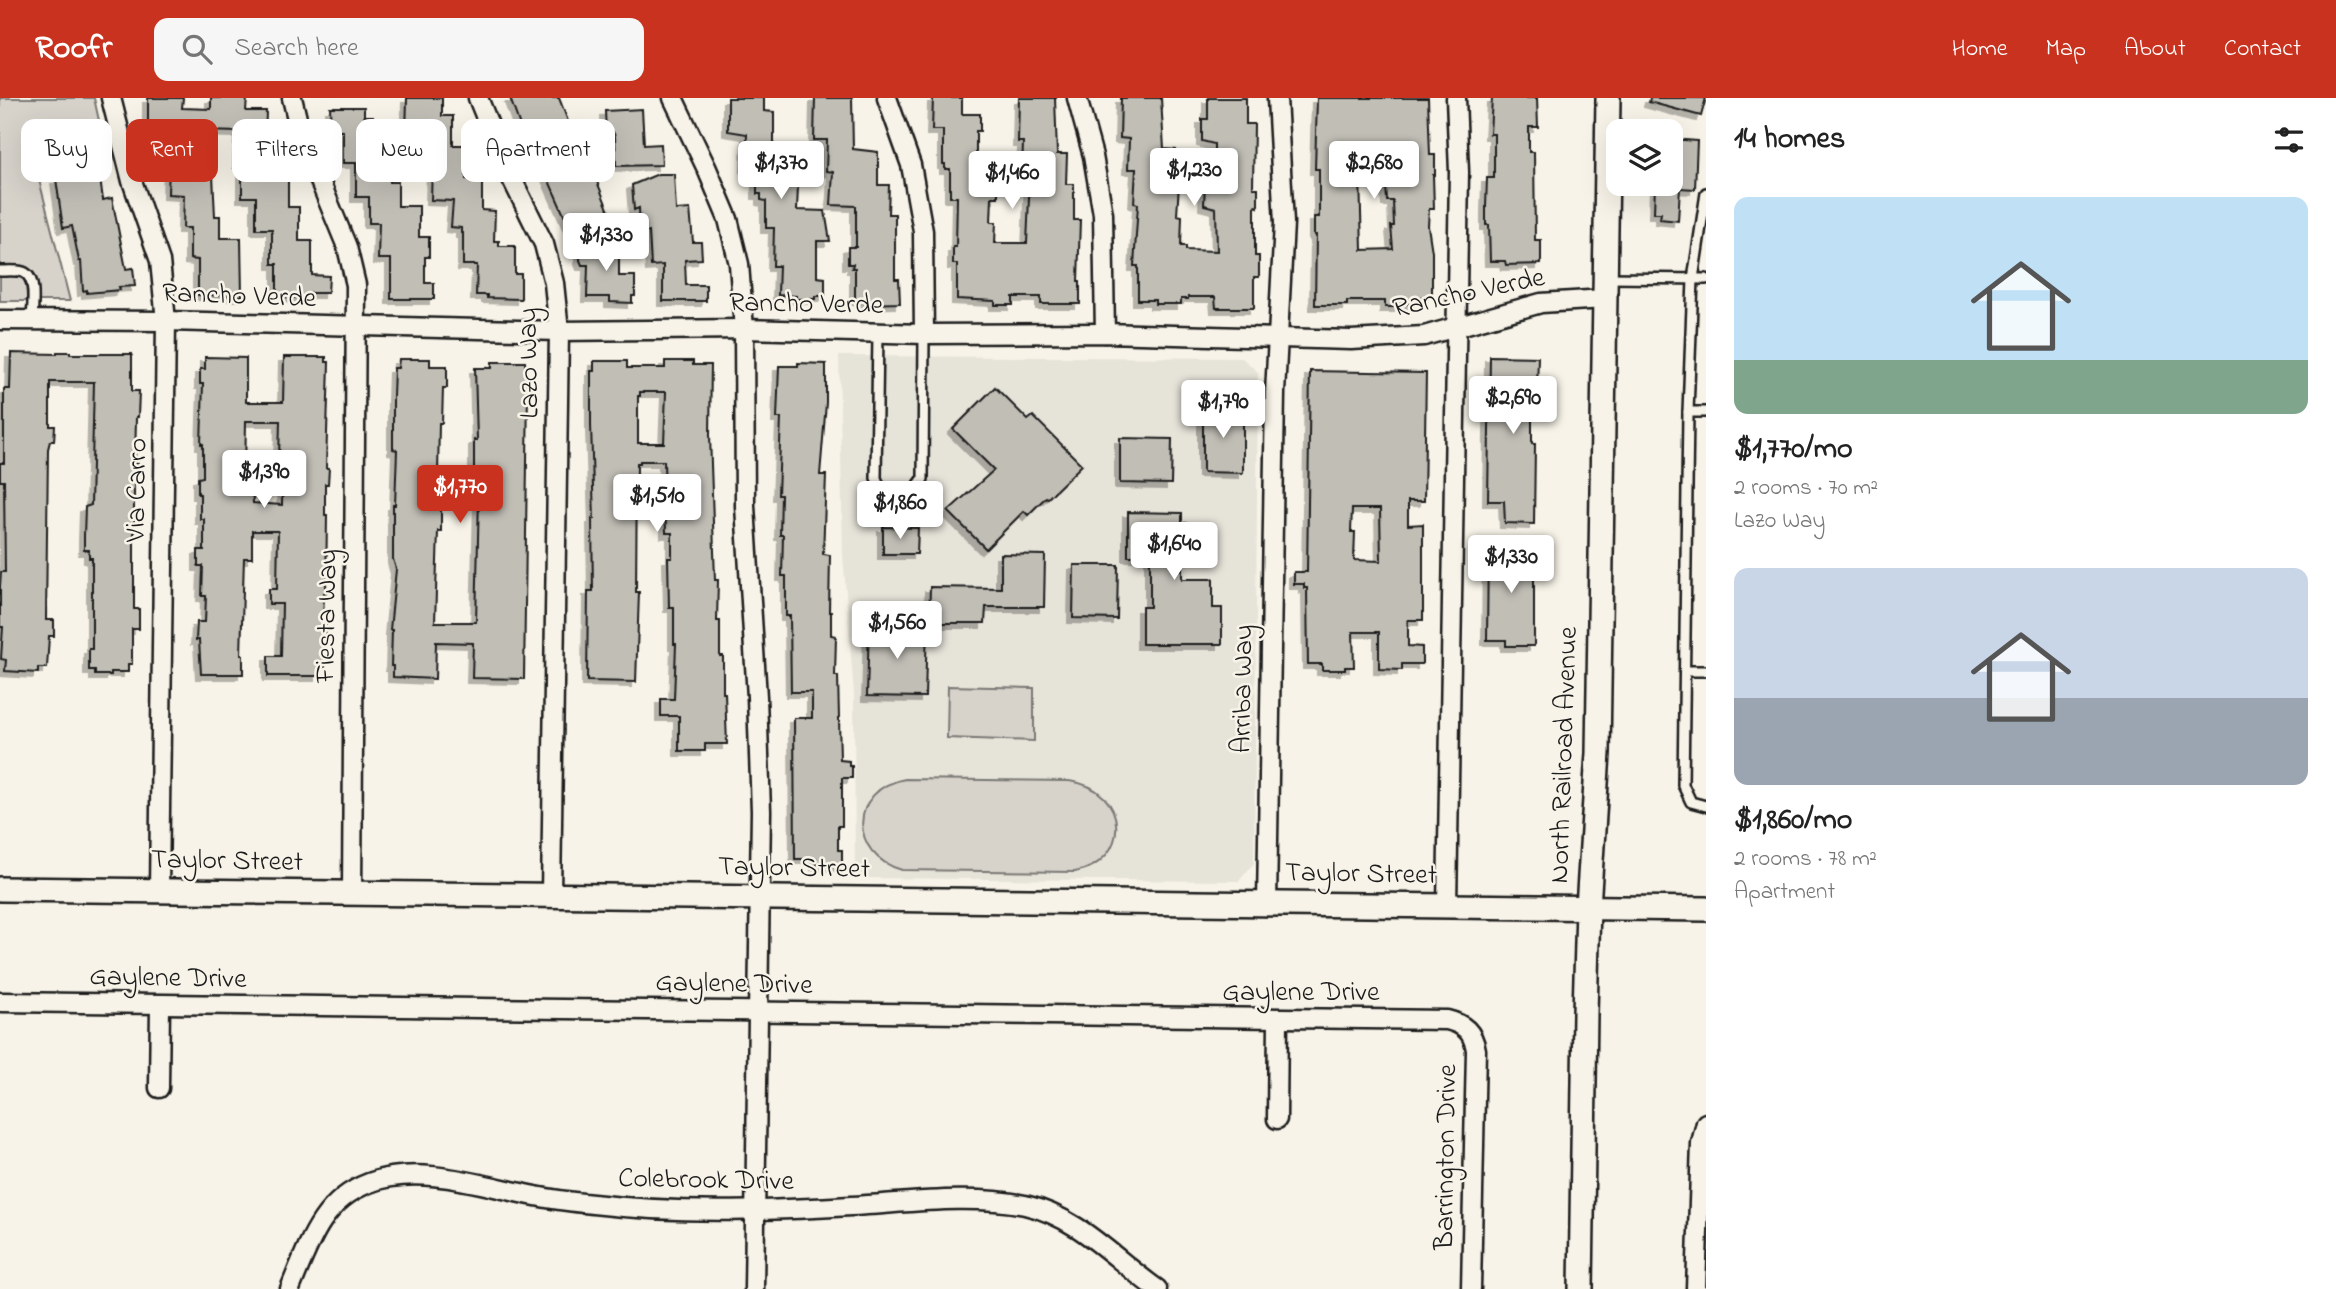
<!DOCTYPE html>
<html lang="en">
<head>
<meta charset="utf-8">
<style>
	body { margin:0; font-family:"Indie Flower",sans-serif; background:#f6f6f6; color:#222; height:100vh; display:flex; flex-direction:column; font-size:26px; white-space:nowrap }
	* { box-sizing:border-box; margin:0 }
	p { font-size:23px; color:#767676 }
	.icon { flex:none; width:38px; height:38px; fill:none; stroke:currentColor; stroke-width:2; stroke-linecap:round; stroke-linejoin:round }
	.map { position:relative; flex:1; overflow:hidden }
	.sheet { display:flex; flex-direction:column; background:#fff; width:630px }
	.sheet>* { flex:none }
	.hud { position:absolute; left:21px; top:21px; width:665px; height:63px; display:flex; gap:14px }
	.tools { position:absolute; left:1606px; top:21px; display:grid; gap:14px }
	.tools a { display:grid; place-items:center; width:77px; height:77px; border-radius:14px; background:#fff; box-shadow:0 7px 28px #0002; font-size:35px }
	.price { position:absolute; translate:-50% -60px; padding:0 16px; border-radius:7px; background:#fff; color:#222; font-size:23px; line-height:46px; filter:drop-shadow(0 2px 4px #0008) }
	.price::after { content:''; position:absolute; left:50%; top:42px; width:21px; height:16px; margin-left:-10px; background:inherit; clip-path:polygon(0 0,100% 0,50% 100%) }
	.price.active { background:#c8321e; color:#fff }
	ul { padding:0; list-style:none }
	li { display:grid; align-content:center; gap:14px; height:371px; padding:0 28px }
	li span { display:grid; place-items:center; height:217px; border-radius:14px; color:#555 }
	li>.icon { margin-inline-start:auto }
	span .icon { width:126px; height:126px; fill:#fffc; stroke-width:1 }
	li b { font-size:30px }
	h2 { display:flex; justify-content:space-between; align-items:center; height:84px; padding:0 28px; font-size:30px }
	.pill { padding:0 24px; border-radius:14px; background:#fff; box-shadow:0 7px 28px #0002; font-size:24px; line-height:63px }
	.pill.active { background:#c8321e; color:#fff }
	header { display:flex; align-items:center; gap:42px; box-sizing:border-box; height:98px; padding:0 35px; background:#c8321e; color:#fff }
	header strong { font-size:33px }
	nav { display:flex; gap:38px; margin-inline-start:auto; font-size:24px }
	.search { width:490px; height:63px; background:#f6f6f6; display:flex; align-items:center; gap:18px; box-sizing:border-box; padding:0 24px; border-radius:14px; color:#767676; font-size:26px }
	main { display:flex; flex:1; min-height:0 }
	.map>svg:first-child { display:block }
</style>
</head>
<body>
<header>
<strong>Roofr</strong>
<div class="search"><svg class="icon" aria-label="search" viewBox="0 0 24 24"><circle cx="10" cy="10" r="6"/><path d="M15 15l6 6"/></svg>Search here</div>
<nav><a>Home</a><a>Map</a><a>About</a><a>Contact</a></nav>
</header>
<main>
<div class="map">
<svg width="1706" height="1191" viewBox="0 0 1706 1191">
	<defs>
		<filter id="shadow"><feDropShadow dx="-5" dy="5" stdDeviation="0" flood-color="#0004"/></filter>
	</defs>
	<rect width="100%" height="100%" fill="#f7f3e8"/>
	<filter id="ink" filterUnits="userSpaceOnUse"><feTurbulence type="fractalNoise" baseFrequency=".0143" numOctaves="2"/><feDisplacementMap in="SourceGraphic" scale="14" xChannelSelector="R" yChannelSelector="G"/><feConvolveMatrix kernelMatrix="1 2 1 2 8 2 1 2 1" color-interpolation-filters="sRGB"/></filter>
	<g filter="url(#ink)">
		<polygon fill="#e6e3d9" points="839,258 1242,260 1258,274 1254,765 1239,783 855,780 854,596 843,457"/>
		<g fill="#d7d3cb" stroke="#7a7874" stroke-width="2">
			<polygon points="0,0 94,0 107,59 36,70 70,203 0,203"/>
			<polygon points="948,588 1034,590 1034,643 947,640"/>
			<path d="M905,681l164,2c62,8 62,81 6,91l-173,-2c-54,-15 -53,-81 3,-91z"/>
		</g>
		<g fill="#c0beb5" stroke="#1c1c1c" stroke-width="2" fill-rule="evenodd" filter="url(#shadow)">
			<polygon points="148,0 183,0 182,10 211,11 211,0 247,0 246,13 266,13 265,44 275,44 274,79 288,79 288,109 299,109 299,143 312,143 312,177 329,178 328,195 311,195 311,200 277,199 277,166 272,166 272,131 256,131 256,99 242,99 242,65 238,65 239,34 205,33 199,34 198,76 213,77 215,118 220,118 220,140 241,140 242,198 198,197 198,162 190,161 190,130 183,130 184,97 168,96 169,67 156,67 156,31 148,31"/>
			<polygon points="407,0 442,0 442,18 453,18 453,47 466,47 466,81 482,82 482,112 495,113 494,143 499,143 499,148 515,148 515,176 521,176 521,201 487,200 487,197 476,197 477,167 463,167 463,135 461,135 461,130 451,129 453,103 431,102 432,68 426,68 425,38 406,37"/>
			<polygon points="510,0 559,0 573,36 577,34 612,121 581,133 581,129 571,133 543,69 536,72"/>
			<polygon points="728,0 764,0 764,13 774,14 774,47 792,49 791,79 793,79 793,87 798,88 797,112 825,113 830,143 817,143 817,179 825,180 825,198 815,198 815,201 796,201 796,198 778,197 779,168 773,168 774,130 766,130 766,103 761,102 761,96 757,96 757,70 746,70 747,36 728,33"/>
			<polygon points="815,0 852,0 853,51 878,54 878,87 889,87 888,116 895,116 895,181 899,181 900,205 865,206 864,202 855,202 855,170 852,170 853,166 848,166 848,149 856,149 856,108 831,107 833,74 826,73 827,42 814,42"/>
			<polygon points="933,0 962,0 962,16 980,16 980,33 976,33 976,58 983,58 983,82 998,82 998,99 992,99 991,124 996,124 995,145 1027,145 1030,77 1022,77 1023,44 1018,44 1019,0 1055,0 1057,56 1067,56 1066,86 1074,86 1074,122 1080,122 1078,183 1080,183 1080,206 1041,206 1041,199 1013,199 1013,207 995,207 995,203 957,201 957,166 953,166 953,149 956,149 957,99 950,99 950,71 945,71 945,66 943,66 943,32 932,32"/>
			<polygon points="1121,0 1161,0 1164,51 1176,52 1174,85 1179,86 1177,117 1182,118 1181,148 1186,148 1186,152 1217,153 1216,110 1204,107 1205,85 1214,86 1214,46 1202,43 1202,21 1208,21 1208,0 1246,0 1246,26 1254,26 1253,90 1258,90 1258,109 1255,108 1255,158 1259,158 1259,179 1254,179 1254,210 1216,210 1215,199 1188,199 1188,201 1181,201 1181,206 1155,206 1155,202 1138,202 1138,168 1134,168 1138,106 1134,105 1136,71 1128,71 1129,41 1120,40"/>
			<path d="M1317,0h111l2,57h5v20h-2l1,34h-5l-1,17 4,26v45h-17v7h-16v3h-14v-6h-38v4h-32l1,-70h-2v-18h5v-48h-4zM1385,74l2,29h6l1,25h-3l2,23 -31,1 -2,-75z"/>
			<polygon points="1492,0 1537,0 1538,29 1529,29 1529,54 1534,54 1535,142 1541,142 1541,166 1506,167 1505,163 1490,163 1489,127 1486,127 1486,109 1487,80 1494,80 1494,36 1490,36"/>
			<polygon points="1650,0 1706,0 1701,18 1649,4"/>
			<polygon points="330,9 364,9 364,18 373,18 373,43 388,43 387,75 390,75 390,84 398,84 398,108 419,108 419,139 429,139 429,159 425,159 425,185 434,185 434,201 391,201 391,161 378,161 379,125 369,125 369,99 356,99 356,65 343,65 343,33 331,33"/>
			<polygon points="642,11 644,47 661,46 662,67 616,68 615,38 613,34 606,34 605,13"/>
			<polygon points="1671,41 1697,43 1695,91 1680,90 1678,123 1660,121 1661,115 1654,115 1655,86 1671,86"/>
			<polygon points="98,66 103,102 112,100 126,171 133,170 135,188 119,189 120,192 87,195 87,192 83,193 81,163 79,163 72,128 63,130 56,81 65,80 64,70"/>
			<polygon points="658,76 674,76 676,112 690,111 693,144 701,144 702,161 685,162 686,187 706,187 706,203 663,203 663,167 651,168 649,134 640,134 639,110 634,112 632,87"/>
			<polygon points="581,144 615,144 614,155 619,155 619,178 635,178 635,198 632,198 632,205 610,204 610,199 587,199 588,167 582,167 580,162"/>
			<polygon points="57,254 70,254 70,256 132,256 132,293 139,293 138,319 136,319 135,366 138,366 137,385 134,385 134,511 139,511 139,531 132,531 132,566 128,566 128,574 111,574 111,577 95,577 95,572 89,572 89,551 92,551 92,460 89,460 89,452 84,452 84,438 85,409 91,407 94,284 50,284 50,328 55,328 54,343 50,343 48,351 46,522 54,522 54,538 49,538 47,570 38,570 38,575 5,573 6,562 1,561 3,529 0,529 0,488 1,474 5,474 4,383 0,383 0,365 4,365 4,291 10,291 11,255 57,256"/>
			<polygon points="1490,258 1538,259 1536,321 1532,321 1532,346 1535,346 1534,426 1505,425 1504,403 1488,403"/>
			<path d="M205,259l41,1v44h37l1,-45h42v5h3l-3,106h3l-1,16h-3v31h2l-1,78h-2l-1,31h3l-1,43h-6v9h-51v-20h13l1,-52h-13v-15h8l1,-58h-26v27h-8l-3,97h2v19h-42l-2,-34h-3l1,-18h8l1,-26h-4l1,-30h-5v-16h6v-31h-4v-25h-2v-16l5,-1v-33h-2l2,-60h-3v-15h5zM246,323h34l-1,37h4l-1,47 -29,-2 -1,-29h-7z"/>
			<path d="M399,261h31v7h17v22h-4l-1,35h-3l-1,52h36v-35h3l-2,-72h17v-6h33l3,27 -4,290 -52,-1 1,-35 -37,-1 -1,37 -42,-2v-11h-2l1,-36h-2l6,-61 -3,-10v-54h2l2,-55 -4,-1v-53l1,-28h4zM441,397l38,2 -3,125h-41l3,-91h3z"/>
			<path d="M594,263h33v7h38v-7h28v4h18l-1,70 5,145h3l-1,41h3v35h3v37h2l2,51h-22v7h-26v-35h-18v-17h13l2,-55h-2v-37h-5l-1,-49h4v-25h-6l-2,-72h-24v2h-3l-1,129h3l-3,90 -49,-1 1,-90h5l-1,-72h2l-3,-94v-54h3zM640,294h26l-2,51h-26v-47h2z"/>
			<polygon points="798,265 826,266 826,305 820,377 826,377 823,456 830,457 829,514 831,514 831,537 836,538 835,578 838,578 840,662 849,663 849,668 852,668 852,680 842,680 842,728 838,728 838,752 842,752 842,768 816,767 816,761 795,761 794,620 812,620 812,594 791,594 790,518 786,518 786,478 782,478 783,437 780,437 781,397 778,397 781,320 777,320 779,268 798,268"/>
			<path d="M1310,273l116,2 -2,128h-16v24l15,-1v96h-15v26l14,1v17h-20v6l-23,-1v-37h-26l1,35h-9v3h-23v-6h-14l-1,-76h-3v-4h-10v-12h13zM1352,411h28l1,52 -27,-1 1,-28h-4z"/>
			<polygon points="995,289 1028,322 1033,318 1082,367 1048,400 1046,399 1028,417 1024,413 986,451 948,413 994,372 953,331"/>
			<polygon points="1203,310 1243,311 1243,375 1203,374"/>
			<polygon points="1120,340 1172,341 1171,386 1120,385"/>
			<polygon points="1128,414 1182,415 1182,425 1207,425 1207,448 1182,451 1182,481 1213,481 1213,510 1222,510 1222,546 1142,546 1142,509 1150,509 1150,458 1128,458"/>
			<polygon points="883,429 918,430 917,456 883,456"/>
			<polygon points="1488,448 1531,448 1534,483 1534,548 1506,548 1506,542 1487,542"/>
			<polygon points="1001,456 1045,457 1044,509 986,509 985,525 929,525 930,489 1001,490"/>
			<polygon points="1074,467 1118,467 1117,521 1073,520"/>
			<polygon points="869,526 927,527 925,599 867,598"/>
		</g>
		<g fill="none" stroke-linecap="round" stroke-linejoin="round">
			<defs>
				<g id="service">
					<polyline points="1706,95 1693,181 1688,314 1683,687 1691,704 1706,708"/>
					<path d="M0,173c7,0 16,-1 23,1 15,5 9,37 9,49"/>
					<polyline points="1607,180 1706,181"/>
					<path d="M878,235l-2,145 4,9c19,10 31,10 43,-8l1,-145"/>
					<polyline points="1688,314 1706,314"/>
					<polyline points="1686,573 1706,573"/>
				</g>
				<g id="minor">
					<polyline points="111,0 132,83 160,163 166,223 159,793"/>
					<polyline points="292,0 301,37 347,149 356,187 352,795"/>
					<polyline points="478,0 506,69 544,146 554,185 559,233 551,797"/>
					<polyline points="673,0 707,71 728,121 739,166 744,231 745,408 757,599 761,713 754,1191"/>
					<polyline points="887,0 911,67 923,133 924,236"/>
					<polyline points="1077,0 1093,58 1103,116 1105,235"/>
					<polyline points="0,222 166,223 559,233 744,231 924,236 1105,235 1351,242 1424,238 1541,205 1605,201"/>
					<polyline points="1267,806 1275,295 1284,125 1277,0"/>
					<polyline points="1447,808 1459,74 1456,0"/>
					<path d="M0,904l1447,18c17,4 26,12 29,30l-5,239"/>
					<polyline points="159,990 160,908"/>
					<polyline points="1277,1021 1278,922"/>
					<path d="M290,1191c18,-43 31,-88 79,-106 49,-19 112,2 161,12 20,4 42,7 63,9 86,10 171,7 258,2 56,-3 118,-12 174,-1 54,12 89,54 132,84"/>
					<polyline points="1696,1191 1701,1045 1706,1025"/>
				</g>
				<g id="tertiary">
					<polyline points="0,791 1706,811"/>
					<polyline points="1581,1191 1585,915 1588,809 1598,655 1608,0"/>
				</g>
			</defs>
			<use href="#service" stroke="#1c1c1c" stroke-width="14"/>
			<use href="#minor" stroke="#1c1c1c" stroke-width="23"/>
			<use href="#tertiary" stroke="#1c1c1c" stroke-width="28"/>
			<use href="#service" stroke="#f7f3e8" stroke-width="9"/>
			<use href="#minor" stroke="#f7f3e8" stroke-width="18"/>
			<use href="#tertiary" stroke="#f7f3e8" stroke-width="23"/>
		</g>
	</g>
	<g text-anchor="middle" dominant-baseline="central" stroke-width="5" stroke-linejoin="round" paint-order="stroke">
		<g font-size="28" fill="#1c1c1c" stroke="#f7f3e8">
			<text transform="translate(1469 196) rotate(-12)">Rancho Verde</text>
			<text transform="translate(239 199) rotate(2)">Rancho Verde</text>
			<text transform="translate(806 207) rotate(1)">Rancho Verde</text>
			<text transform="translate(530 265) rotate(-91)">Lazo Way</text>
			<text transform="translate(138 392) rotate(-89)">Via Carro</text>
			<text transform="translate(328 518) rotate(-89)">Fiesta Way</text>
			<text transform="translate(1244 591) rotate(-89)">Arriba Way</text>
			<text transform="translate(1565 657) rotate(-88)">North Railroad Avenue</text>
			<text transform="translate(227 764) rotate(1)">Taylor Street</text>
			<text transform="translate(794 771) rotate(1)">Taylor Street</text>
			<text transform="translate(1361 777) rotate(1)">Taylor Street</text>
			<text transform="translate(168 881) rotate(1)">Gaylene Drive</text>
			<text transform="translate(734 887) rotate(1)">Gaylene Drive</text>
			<text x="1301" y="895">Gaylene Drive</text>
			<text transform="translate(1447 1059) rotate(-89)">Barrington Drive</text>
			<text transform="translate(706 1083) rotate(1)">Colebrook Drive</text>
		</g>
	</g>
</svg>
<div class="tools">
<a><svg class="icon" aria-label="layers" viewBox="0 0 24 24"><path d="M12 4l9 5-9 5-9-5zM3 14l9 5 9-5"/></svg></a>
</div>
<b class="price" style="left:781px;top:103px">$1,370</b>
<b class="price" style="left:1374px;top:103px">$2,680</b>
<b class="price" style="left:1194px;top:110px">$1,230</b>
<b class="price" style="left:1012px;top:113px">$1,460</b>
<b class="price" style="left:606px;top:175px">$1,330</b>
<b class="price" style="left:1513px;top:338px">$2,690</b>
<b class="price" style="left:1223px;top:342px">$1,790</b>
<b class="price" style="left:264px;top:412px">$1,390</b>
<b class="price active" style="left:460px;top:427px">$1,770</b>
<b class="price" style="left:657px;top:436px">$1,510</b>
<b class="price" style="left:900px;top:443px">$1,860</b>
<b class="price" style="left:1174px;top:484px">$1,640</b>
<b class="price" style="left:1511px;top:497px">$1,330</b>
<b class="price" style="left:897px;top:563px">$1,560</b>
<div class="hud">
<a class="pill">Buy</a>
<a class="pill active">Rent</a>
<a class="pill">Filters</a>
<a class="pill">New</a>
<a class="pill">Apartment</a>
</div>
</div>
<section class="sheet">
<h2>14 homes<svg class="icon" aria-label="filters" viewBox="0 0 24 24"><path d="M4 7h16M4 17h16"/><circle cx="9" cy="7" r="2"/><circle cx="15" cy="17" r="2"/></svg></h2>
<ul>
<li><span style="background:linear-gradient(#bfe0f5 75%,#7fa58c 0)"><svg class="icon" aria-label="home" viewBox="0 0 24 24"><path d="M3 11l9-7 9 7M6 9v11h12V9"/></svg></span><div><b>$1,770/mo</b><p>2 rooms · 70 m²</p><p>Lazo Way</p></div></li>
<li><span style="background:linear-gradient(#c9d6e8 60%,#9aa5b1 0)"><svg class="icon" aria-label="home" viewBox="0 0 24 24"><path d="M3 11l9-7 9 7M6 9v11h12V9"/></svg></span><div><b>$1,860/mo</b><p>2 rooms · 78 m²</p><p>Apartment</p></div></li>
</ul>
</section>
</main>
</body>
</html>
